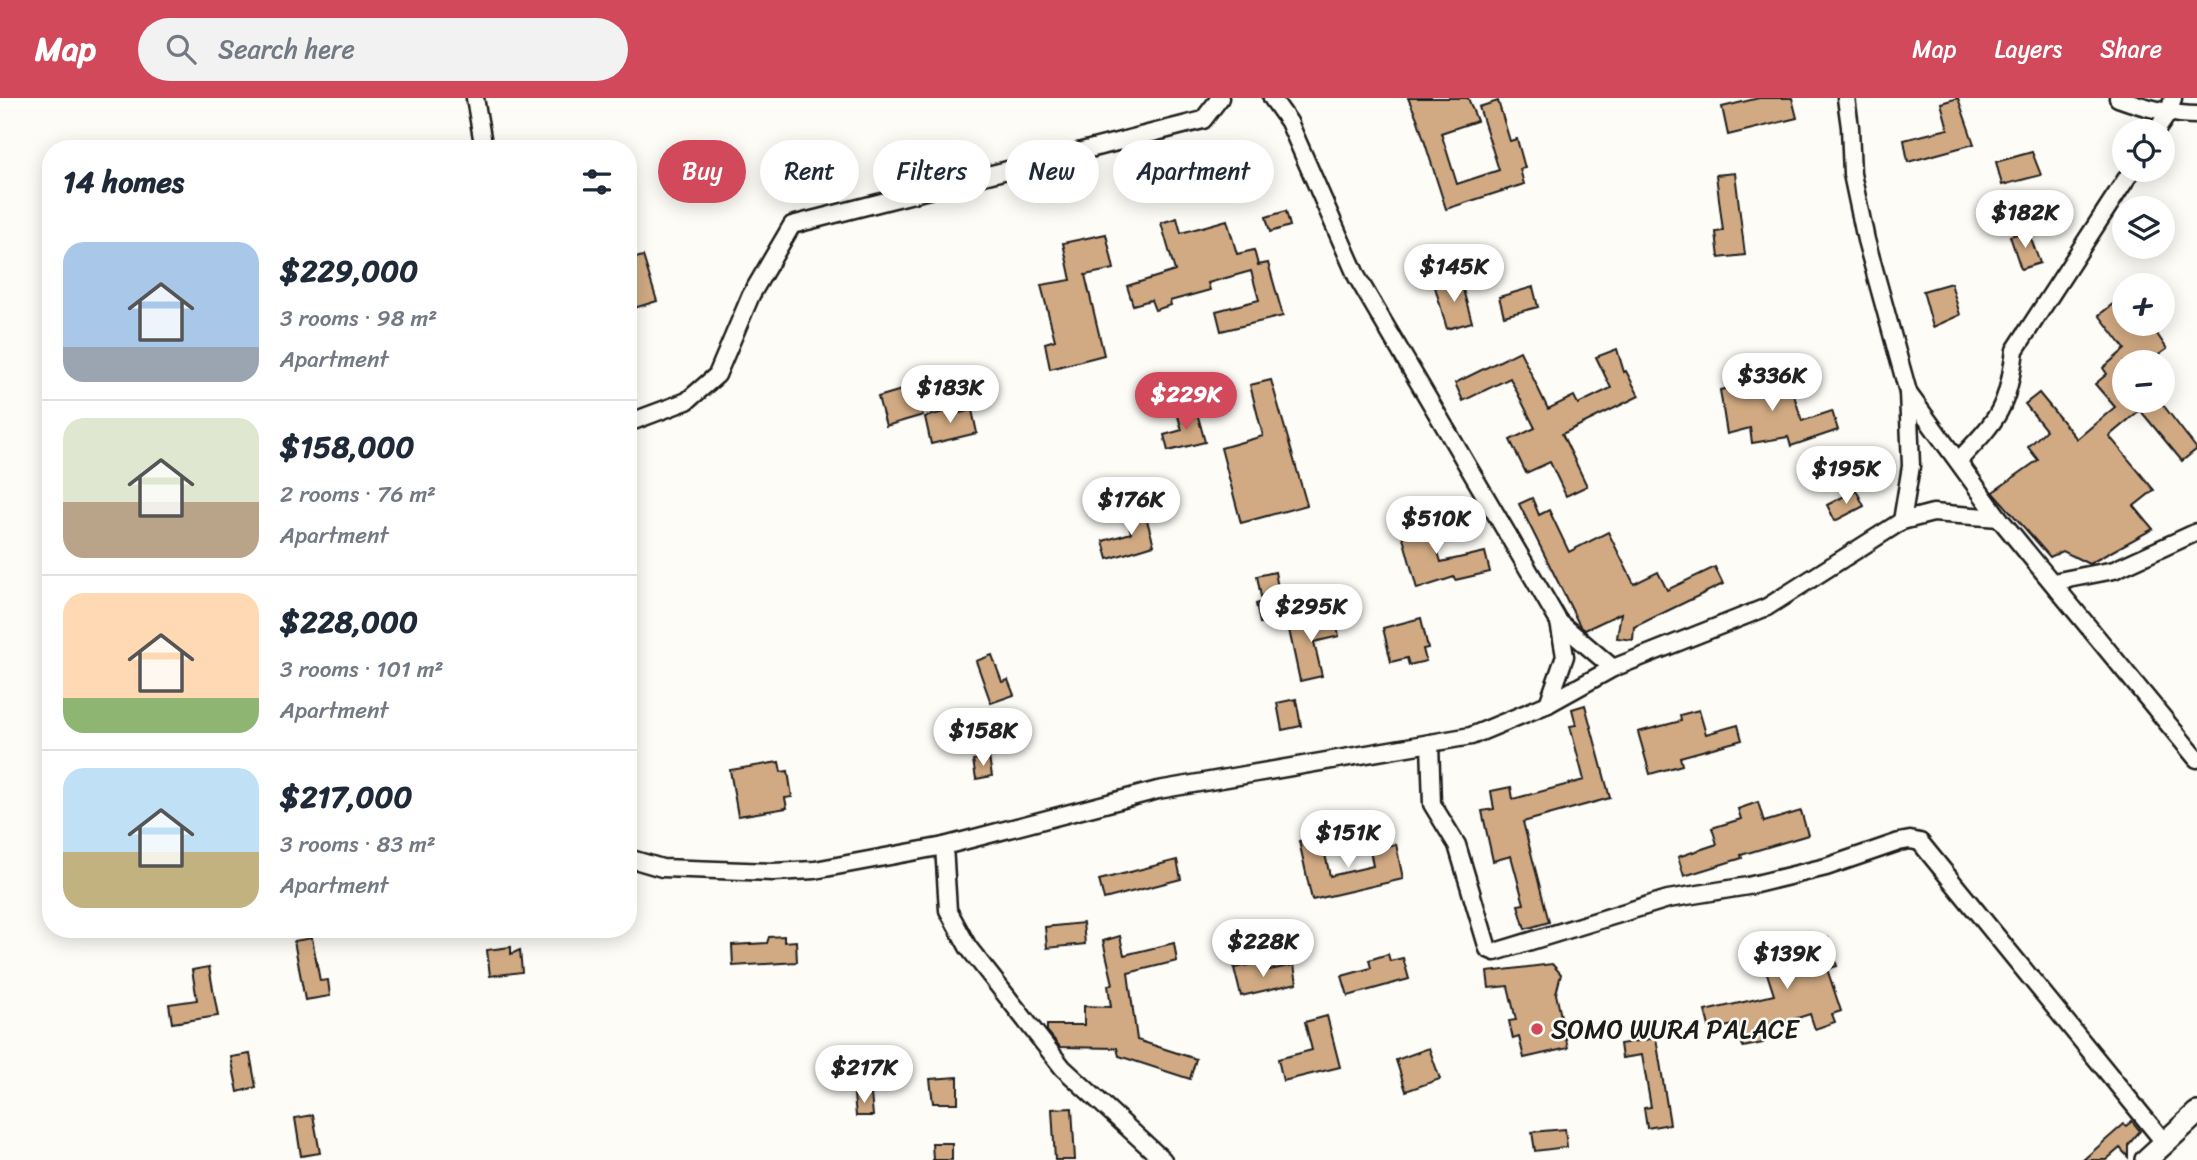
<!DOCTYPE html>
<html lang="en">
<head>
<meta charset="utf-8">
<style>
	body { margin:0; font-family:Sriracha,sans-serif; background:#f2f2f3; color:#1f2937; height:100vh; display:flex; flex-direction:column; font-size:26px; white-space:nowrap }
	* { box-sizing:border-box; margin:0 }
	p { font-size:23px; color:#747a83 }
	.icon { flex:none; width:38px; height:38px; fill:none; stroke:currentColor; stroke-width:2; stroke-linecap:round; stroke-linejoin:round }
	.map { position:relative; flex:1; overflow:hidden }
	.drawer { position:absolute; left:42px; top:42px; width:595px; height:798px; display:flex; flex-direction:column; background:#fff; border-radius:28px; box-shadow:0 4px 18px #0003 }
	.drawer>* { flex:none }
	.banner { position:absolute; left:658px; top:42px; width:665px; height:63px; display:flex; gap:14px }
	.controls { position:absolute; left:2112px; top:21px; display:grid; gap:14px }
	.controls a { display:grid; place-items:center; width:63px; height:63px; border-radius:50%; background:#fff; box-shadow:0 4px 18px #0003; font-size:35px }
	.price { position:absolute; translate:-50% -60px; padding:0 16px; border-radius:24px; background:#fff; color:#222; font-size:23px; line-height:46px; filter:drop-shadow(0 2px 4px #0008) }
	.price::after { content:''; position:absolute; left:50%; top:42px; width:21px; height:16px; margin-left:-10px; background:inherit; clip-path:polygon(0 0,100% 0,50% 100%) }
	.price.active { background:#d1495b; color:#fff }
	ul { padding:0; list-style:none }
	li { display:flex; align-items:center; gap:21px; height:175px; padding:0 21px }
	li+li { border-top:2px solid #e0e1e3 }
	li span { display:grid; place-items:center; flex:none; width:196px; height:140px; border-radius:21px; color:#555 }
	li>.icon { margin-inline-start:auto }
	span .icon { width:84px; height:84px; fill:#fffc; stroke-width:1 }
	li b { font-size:30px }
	h2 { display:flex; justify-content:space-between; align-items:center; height:84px; padding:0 21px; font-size:30px }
	.tag { padding:0 24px; border-radius:32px; background:#fff; box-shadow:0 4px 18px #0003; font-size:24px; line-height:63px }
	.tag.active { background:#d1495b; color:#fff }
	header { display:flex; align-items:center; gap:42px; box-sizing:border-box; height:98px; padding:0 35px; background:#d1495b; color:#fff }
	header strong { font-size:33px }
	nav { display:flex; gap:38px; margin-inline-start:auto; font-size:24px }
	.search { width:490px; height:63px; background:#f2f2f3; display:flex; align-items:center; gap:18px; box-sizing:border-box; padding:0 24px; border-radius:38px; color:#747a83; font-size:26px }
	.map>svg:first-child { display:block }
</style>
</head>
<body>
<header>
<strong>Map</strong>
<div class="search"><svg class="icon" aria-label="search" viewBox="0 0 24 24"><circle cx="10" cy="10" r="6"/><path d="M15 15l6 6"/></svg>Search here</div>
<nav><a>Map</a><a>Layers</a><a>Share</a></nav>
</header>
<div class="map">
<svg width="2197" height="1062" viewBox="0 0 2197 1062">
	<rect width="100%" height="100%" fill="#fdfcf7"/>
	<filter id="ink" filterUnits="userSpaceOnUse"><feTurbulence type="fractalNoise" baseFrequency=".0143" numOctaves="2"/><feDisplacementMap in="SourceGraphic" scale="14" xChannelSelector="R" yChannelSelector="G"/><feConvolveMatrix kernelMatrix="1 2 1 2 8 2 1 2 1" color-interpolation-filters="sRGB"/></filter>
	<g filter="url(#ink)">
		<g fill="#d1aa83" stroke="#1c1c1c" stroke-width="2">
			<polygon points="1408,0 1468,0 1477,23 1441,35 1457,86 1499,72 1479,9 1498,3 1510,43 1517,41 1525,70 1520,71 1524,86 1446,111 1417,20"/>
			<polygon points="1759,0 1792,0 1797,20 1728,37 1722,9"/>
			<polygon points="1958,0 1974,46 1908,64 1904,42 1948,31 1941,5"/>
			<polygon points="2032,54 2041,77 2002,87 1996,64"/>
			<polygon points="1735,75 1745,157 1719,160 1716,134 1723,133 1716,77"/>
			<polygon points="1286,113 1290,128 1270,134 1266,119"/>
			<polygon points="1177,120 1181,135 1227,122 1237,156 1254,152 1258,167 1268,165 1283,218 1221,233 1216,213 1259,202 1251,173 1208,185 1210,192 1170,203 1171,207 1155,212 1151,202 1133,207 1127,188 1175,173 1161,125"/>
			<polygon points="2028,133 2040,165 2021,171 2010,138"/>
			<polygon points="1106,136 1114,171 1085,177 1104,257 1050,271 1045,245 1055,242 1041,187 1071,182 1063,145"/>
			<polygon points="643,158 657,203 628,212 628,162"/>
			<polygon points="1460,181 1472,224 1447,231 1435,189"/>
			<polygon points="1951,185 1960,217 1933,229 1923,193"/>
			<polygon points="1533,189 1538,209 1504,218 1499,199"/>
			<polygon points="2124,197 2124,226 2145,226 2152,236 2155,233 2167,251 2149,264 2124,264 2124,303 2160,303 2197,351 2182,363 2140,312 2109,338 2154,392 2134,408 2153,431 2089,466 2063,453 2050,459 1993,394 2038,362 2028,349 2046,332 2025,306 2039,295 2077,341 2115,309 2095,286 2107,276 2103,270 2125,251 2099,217"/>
			<polygon points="1617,251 1624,274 1626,273 1639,298 1562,336 1587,388 1566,398 1550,364 1526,375 1510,342 1535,330 1510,280 1463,303 1455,285 1520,253 1548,311 1574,298 1578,306 1611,290 1596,259"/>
			<polygon points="1788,278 1802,323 1832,313 1838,332 1791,348 1788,339 1752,345 1750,330 1727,336 1720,292"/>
			<polygon points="1271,282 1307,407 1241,425 1221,350 1263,338 1250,287"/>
			<polygon points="915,288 923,317 886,328 878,299"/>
			<polygon points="959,310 960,315 972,312 977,335 931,346 925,319"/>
			<polygon points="1196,311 1205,344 1168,353 1164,337 1182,332 1177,315"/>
			<polygon points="1856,392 1864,408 1835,423 1827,407"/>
			<polygon points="1532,400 1539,417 1549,412 1569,454 1608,434 1634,486 1658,474 1667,492 1715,469 1723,486 1634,529 1633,542 1617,540 1621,515 1585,532 1580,528 1519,406"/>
			<polygon points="1144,412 1154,447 1108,461 1103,443 1131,435 1126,417"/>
			<polygon points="1427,417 1441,464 1485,454 1490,474 1455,482 1454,479 1417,491 1399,425"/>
			<polygon points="1275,474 1284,520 1260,525 1256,506 1262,504 1257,478"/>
			<polygon points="1335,517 1339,538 1314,544 1322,578 1300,583 1288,527"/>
			<polygon points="1421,520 1428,550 1423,551 1426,563 1409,567 1407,560 1391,564 1383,530"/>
			<polygon points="992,557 1002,584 1008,582 1014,597 991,605 976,563"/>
			<polygon points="1296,601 1301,628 1282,632 1277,605"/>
			<polygon points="1585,607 1610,700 1523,724 1549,824 1525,831 1518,807 1524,806 1511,758 1493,763 1482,713 1494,711 1491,693 1511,689 1513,701 1584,682 1570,628 1576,627 1572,611"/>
			<polygon points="1699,612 1706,636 1738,627 1742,642 1680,659 1682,667 1650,676 1638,634 1681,623 1680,617"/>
			<polygon points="989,659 992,678 976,681 973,662"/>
			<polygon points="779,664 781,674 788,673 792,699 785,700 787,710 738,718 730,672"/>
			<polygon points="1758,704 1764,724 1801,713 1808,737 1741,757 1742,760 1684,778 1678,759 1717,746 1712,730 1741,721 1738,711"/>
			<polygon points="1321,739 1330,778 1373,768 1370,752 1396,746 1403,781 1312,802 1299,743"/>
			<polygon points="1177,762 1181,781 1104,801 1099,782"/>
			<polygon points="1083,825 1085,846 1047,850 1045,829"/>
			<polygon points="1815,836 1818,844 1828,840 1837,868 1827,871 1841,913 1832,916 1835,924 1815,931 1810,916 1760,932 1763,945 1743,949 1738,926 1710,932 1705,913 1774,897 1762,860 1772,857 1769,849"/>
			<polygon points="784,838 784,844 796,843 797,864 733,868 732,847 767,845 769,839"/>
			<polygon points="1120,838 1124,857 1174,845 1177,863 1128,875 1137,942 1196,961 1190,981 1119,958 1117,950 1060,949 1047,933 1047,927 1084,927 1084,908 1111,909 1108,887 1113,886 1103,843"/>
			<polygon points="312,840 320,883 328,882 330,898 305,902 294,843"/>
			<polygon points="511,849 511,856 520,852 522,874 490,878 487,852"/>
			<polygon points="1388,856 1390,863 1403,860 1409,881 1348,898 1342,878 1371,870 1369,862"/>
			<polygon points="1259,865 1260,874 1294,867 1297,885 1241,898 1234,870"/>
			<polygon points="1552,866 1561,876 1556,896 1568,950 1524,960 1519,939 1513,941 1509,923 1516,922 1508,888 1489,890 1487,874"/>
			<polygon points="209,869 218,918 172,925 169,906 197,902 192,872"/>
			<polygon points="1327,918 1340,969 1283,983 1278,961 1312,952 1305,924"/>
			<polygon points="1656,940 1670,1026 1647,1030 1644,1010 1651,1009 1642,957 1622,960 1620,946"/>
			<polygon points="1429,950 1440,981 1406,993 1396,962"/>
			<polygon points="250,956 256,989 238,994 231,959"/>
			<polygon points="958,979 958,1005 933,1005 930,981"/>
			<polygon points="871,996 873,1018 856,1018 854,997"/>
			<polygon points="1072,1010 1075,1062 1055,1062 1052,1011"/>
			<polygon points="313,1017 320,1055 301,1058 295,1020"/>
			<polygon points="2132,1023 2140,1033 2128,1047 2128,1059 2120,1050 2106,1062 2083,1062 2124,1026 2126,1028"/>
			<polygon points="1565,1031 1567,1049 1535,1053 1532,1034"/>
			<polygon points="932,1045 952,1045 952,1062 933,1062"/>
		</g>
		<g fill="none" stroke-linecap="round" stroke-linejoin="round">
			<defs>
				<g id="street">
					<polyline points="475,0 484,51"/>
					<polyline points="1272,0 1289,24 1357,179 1559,524 1565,558 1548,606"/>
					<polyline points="1846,0 1850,29 1852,76 1866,142 1908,294 1911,368 1902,423"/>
					<path d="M2118,0c25,9 52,17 79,17"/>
					<polyline points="2156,33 2169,14 2173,0"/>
					<polyline points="1908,295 1999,420"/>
					<polyline points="628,325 687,303 717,277 751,197 792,127 1203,22 1220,0"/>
					<path d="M1958,363c41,-43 49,-51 57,-111l117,-180"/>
					<polyline points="2053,484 2114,472 2197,434"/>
					<polyline points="1559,524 1613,570"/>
					<polyline points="1430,645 1432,706 1457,747 1488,851 1495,854 1668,801 1748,788 1826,769 1899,744 1910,742 1920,744 2164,1044"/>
					<polyline points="944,748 948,812 968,849 1063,970 1163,1062"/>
					<polyline points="628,760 662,770 773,774 815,772 944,748 1158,692 1471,638 1548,606 1613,570 1767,509 1902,423 1933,415 1999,420 2197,661"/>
				</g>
				<polyline id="secondary" points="2146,1062 2197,1015"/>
			</defs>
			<use href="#street" stroke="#1c1c1c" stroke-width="21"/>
			<use href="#secondary" stroke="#1c1c1c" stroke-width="26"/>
			<use href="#street" stroke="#fdfcf7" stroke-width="16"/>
			<use href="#secondary" stroke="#fdfcf7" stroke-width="21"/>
		</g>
	</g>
	<circle fill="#d1495b" stroke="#fdfcf7" stroke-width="2.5" cx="1537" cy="931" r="7"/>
	<g text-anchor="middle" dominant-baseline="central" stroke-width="5" stroke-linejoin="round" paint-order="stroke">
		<g font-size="26" fill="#1c1c1c" stroke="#fdfcf7" text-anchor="start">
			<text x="1551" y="931">SOMO WURA PALACE</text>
		</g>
	</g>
</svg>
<div class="controls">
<a><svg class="icon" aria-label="locate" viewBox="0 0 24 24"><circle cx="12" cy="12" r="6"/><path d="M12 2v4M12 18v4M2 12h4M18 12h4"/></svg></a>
<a><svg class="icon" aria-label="layers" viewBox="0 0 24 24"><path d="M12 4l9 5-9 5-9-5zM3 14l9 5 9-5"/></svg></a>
<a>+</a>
<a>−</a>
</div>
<b class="price" style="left:2025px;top:152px">$182K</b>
<b class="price" style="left:1454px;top:206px">$145K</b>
<b class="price" style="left:1772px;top:315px">$336K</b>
<b class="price" style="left:950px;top:327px">$183K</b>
<b class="price active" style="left:1186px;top:334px">$229K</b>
<b class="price" style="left:1846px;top:408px">$195K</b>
<b class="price" style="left:1131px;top:439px">$176K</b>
<b class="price" style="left:1436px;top:458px">$510K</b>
<b class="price" style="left:1311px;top:546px">$295K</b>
<b class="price" style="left:983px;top:670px">$158K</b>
<b class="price" style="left:1348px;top:772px">$151K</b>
<b class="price" style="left:1263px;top:881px">$228K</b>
<b class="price" style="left:1787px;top:893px">$139K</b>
<b class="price" style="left:864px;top:1007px">$217K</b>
<div class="banner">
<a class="tag active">Buy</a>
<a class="tag">Rent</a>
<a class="tag">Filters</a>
<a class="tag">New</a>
<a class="tag">Apartment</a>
</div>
<section class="drawer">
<h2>14 homes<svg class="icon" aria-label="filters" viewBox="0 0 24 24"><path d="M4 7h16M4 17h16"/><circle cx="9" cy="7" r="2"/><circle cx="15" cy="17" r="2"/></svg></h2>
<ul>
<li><span style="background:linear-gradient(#a9c7e8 75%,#9aa5b1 0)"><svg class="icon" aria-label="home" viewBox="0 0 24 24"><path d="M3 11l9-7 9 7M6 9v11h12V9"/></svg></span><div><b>$229,000</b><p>3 rooms · 98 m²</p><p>Apartment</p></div></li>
<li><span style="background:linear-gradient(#dfe7d0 60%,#b9a48a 0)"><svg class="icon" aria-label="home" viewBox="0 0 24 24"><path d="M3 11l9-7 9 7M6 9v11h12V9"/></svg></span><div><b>$158,000</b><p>2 rooms · 76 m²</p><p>Apartment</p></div></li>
<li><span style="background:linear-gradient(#ffd9b3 75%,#8fb573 0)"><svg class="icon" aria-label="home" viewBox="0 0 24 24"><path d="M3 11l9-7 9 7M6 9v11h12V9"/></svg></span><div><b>$228,000</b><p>3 rooms · 101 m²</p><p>Apartment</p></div></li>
<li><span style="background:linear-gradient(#bfe0f5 60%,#c2b280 0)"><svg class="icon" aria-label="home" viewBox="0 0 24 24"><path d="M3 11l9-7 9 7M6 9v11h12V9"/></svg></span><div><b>$217,000</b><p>3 rooms · 83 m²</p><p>Apartment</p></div></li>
</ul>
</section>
</div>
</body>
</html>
